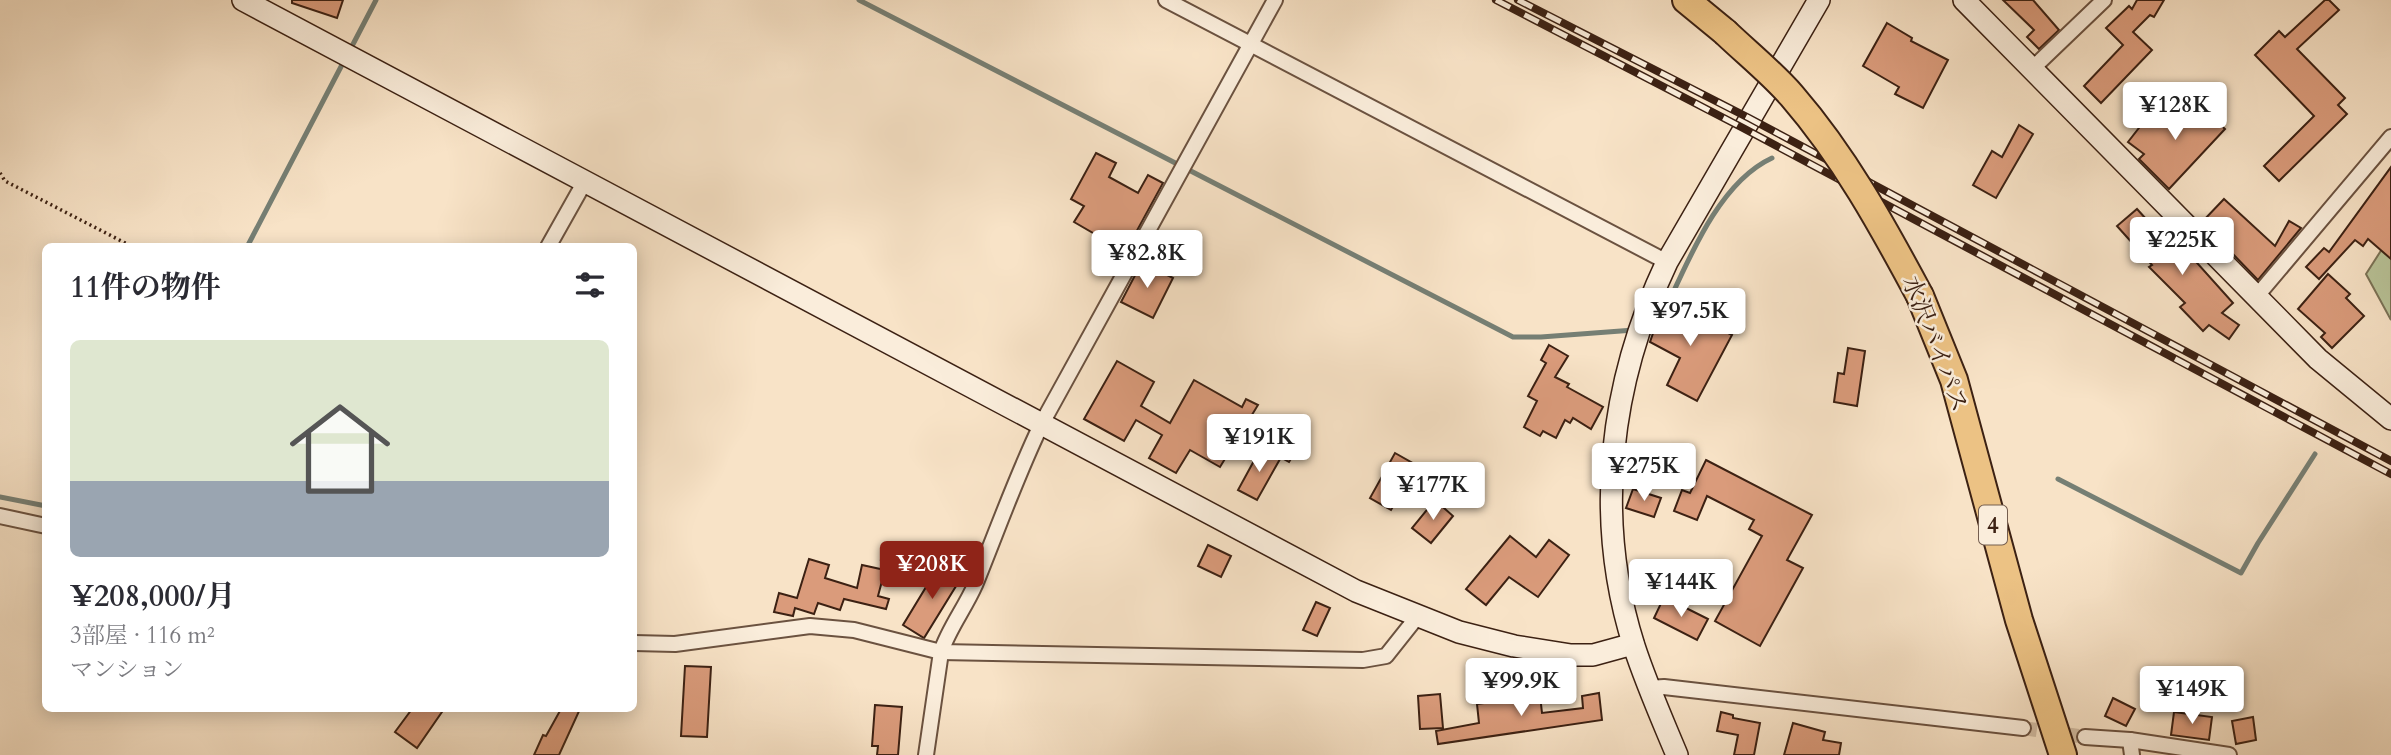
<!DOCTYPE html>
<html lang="ja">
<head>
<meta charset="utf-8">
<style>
	body { margin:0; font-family:Cardo,"Noto Serif JP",serif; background:#f7f7f7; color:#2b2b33; height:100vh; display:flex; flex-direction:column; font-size:26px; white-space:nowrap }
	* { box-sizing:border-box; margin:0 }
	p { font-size:23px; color:#7c7c81 }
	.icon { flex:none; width:38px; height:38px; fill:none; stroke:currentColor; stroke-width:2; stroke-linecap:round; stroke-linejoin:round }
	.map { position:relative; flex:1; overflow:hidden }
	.sheet { position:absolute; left:42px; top:243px; width:595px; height:469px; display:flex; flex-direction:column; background:#fff; border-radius:10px; box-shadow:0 4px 18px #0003 }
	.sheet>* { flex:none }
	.price { position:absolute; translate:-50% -60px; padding:0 16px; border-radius:7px; background:#fff; color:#222; font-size:23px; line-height:46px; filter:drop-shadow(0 2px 4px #0008) }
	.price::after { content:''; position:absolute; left:50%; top:42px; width:21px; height:16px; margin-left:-10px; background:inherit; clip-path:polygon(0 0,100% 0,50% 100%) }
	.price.current { background:#8f2418; color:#fff }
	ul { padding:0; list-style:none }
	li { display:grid; align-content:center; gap:14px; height:371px; padding:0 28px }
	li+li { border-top:2px solid #e1e1e2 }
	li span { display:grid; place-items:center; height:217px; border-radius:10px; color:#555 }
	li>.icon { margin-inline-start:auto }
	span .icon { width:126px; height:126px; fill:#fffc; stroke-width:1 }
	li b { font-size:30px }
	h2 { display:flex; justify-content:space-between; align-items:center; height:84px; padding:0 28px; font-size:30px }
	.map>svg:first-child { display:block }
</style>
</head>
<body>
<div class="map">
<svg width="2391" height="755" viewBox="0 0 2391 755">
	<rect width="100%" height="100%" fill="#f8e3c7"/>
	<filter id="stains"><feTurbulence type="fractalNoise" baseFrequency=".00286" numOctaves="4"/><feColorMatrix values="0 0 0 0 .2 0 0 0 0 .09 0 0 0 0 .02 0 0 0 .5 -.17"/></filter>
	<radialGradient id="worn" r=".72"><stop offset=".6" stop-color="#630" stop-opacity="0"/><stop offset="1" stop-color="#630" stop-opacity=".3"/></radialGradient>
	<polygon fill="#b9c499" stroke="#7a7256" stroke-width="2" points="2391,235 2391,320 2366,274"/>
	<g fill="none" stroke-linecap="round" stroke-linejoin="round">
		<g stroke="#767f74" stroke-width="5">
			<polyline points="859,0 1513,337 1541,337 1634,330"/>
			<polyline points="350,50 376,0"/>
			<polyline points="247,247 345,59"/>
			<path d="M1667,306c23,-50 53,-124 105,-148"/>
			<polyline points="2058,479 2241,573 2258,543 2315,454"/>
			<polyline points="0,497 46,506"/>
		</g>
	</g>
	<g fill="#da9b7b" stroke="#3c2113" stroke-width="2">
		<polygon points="292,0 343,0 337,18 292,3"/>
		<polygon points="2003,0 2033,0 2059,30 2039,49 2027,37 2034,30"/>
		<polygon points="2137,0 2164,0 2154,17 2150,15 2133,32 2152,50 2101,103 2084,86 2123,45 2106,28 2129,6 2132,9"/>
		<polygon points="2325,0 2329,0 2339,10 2297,49 2345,98 2338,105 2347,114 2279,181 2264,166 2314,116 2255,55 2279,31 2285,37"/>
		<polygon points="1887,23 1912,38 1911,41 1948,60 1923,108 1895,94 1899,87 1863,66"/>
		<polygon points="2195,101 2225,129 2169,189 2139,159 2144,154 2128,142 2153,110 2172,125"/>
		<polygon points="2019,125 2033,134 1996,198 1973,185 1992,151 2002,157"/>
		<polygon points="1096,153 1116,163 1109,177 1138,193 1148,175 1163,183 1122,258 1095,243 1098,236 1074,222 1084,206 1071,199"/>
		<polygon points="2391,167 2391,259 2368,239 2363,246 2355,240 2319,279 2306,267 2324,248 2329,252"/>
		<polygon points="2224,199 2275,246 2289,221 2301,228 2258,280 2202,222"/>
		<polygon points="2137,209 2156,230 2151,234 2171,254 2181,245 2233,303 2222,313 2239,325 2229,339 2209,325 2203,331 2180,307 2185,303 2149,267 2152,265 2117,226"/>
		<polygon points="1142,262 1173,278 1153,318 1121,302"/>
		<polygon points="2328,274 2350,294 2346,298 2364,316 2332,348 2321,337 2325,333 2298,309"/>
		<polygon points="1667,301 1732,335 1697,401 1667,385 1680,358 1650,342 1659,316"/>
		<polygon points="1549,345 1568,356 1555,377 1569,384 1567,387 1603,407 1591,429 1573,418 1570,423 1565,420 1556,438 1543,431 1540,436 1524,427 1537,401 1528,396 1546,363 1541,360"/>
		<polygon points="1848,348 1865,351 1857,406 1834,402 1838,373 1844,374"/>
		<polygon points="1117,361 1154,382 1141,406 1170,423 1194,380 1242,407 1246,399 1258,405 1220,467 1190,450 1176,473 1149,458 1162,435 1136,420 1124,441 1084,419"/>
		<polygon points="1280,440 1297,449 1289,462 1273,453"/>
		<polygon points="1261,448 1280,459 1257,500 1238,490"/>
		<polygon points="1395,453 1416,465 1391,510 1370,498"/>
		<polygon points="1706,460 1812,515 1787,560 1803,568 1760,646 1715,621 1762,536 1749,529 1754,520 1707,496 1697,520 1674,511 1682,490 1690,493"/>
		<polygon points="1633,489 1661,498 1654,517 1626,508"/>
		<polygon points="1435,500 1453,516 1431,543 1412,528"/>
		<polygon points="1510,536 1536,557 1549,540 1569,555 1538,597 1509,577 1486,605 1466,589"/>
		<polygon points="1208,545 1231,556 1221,577 1198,566"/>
		<polygon points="888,549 899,556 893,567 881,560"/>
		<polygon points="809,559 829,565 825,578 857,588 862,565 885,570 878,596 889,599 886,609 844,599 840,610 818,603 814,614 795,608 793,616 774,612 779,593 797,598"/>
		<polygon points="940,564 961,578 924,638 903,625"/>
		<polygon points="1664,597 1708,619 1697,640 1654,618"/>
		<polygon points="1316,602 1330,608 1317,636 1303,630"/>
		<polygon points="685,666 711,667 707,737 681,736"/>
		<polygon points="1599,693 1602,720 1438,744 1436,731 1479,723 1477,704 1540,695 1542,713 1583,708 1582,696"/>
		<polygon points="1440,694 1443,728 1420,729 1418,696"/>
		<polygon points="2113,698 2135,709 2126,726 2105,716"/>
		<polygon points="875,705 902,707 898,755 877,755 878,746 872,746"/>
		<polygon points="412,709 444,709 417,748 395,732"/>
		<polygon points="561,709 580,709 559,755 534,755 543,735 546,736"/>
		<polygon points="1721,712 1733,715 1733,718 1760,723 1754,755 1734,755 1738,735 1717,731"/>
		<polygon points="2174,712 2212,717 2209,740 2171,735"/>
		<polygon points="2253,717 2256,740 2236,744 2232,721"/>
		<polygon points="1793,723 1825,732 1823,740 1841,743 1839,755 1784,755"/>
	</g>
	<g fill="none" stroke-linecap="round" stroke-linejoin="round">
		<polyline stroke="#d2bca3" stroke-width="14" stroke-dasharray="14 7" stroke-linecap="butt" points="2023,728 2085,737"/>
		<defs>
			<g id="street">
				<polyline points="1166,0 1667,262"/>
				<polyline points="2032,69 2104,0"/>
				<polyline points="548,247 584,183"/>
				<polyline points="2256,297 2391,137"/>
				<polyline points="0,516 46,526"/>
				<polyline points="634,643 675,644 810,626 854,630 941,652 1363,660 1386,656 1417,617"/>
				<polyline points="1648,688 1664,687 2023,728"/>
				<polyline points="2085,737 2130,740 2229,755"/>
				<polyline points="2130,740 2132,755"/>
				<path d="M926,755l15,-103c8,-24 24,-44 34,-67 22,-54 41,-108 66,-160l234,-425"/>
			</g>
			<g id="secondary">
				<polyline points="243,0 1356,591 1459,632 1514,646 1571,655 1593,655 1633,644"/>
				<polyline points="1964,0 2318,359 2391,419"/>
				<path d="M1677,755c-15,-36 -31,-72 -43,-109 -41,-129 -24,-264 33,-384l152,-262"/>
			</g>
			<g id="highway">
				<polyline points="1686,0 1725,32"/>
				<polyline points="1920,296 1954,380 2019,620 2063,755"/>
			</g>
		</defs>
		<use href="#street" stroke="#6b5240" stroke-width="18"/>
		<use href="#secondary" stroke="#3c2113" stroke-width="24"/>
		<use href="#highway" stroke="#3c2113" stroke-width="30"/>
		<polyline stroke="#3c2113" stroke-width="3.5" stroke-dasharray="2 3.5" stroke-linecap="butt" points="0,173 5,181 133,247"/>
		<use href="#street" stroke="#faeddb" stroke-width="14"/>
		<use href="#secondary" stroke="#faeddb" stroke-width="21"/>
		<use href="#highway" stroke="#ecc284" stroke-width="26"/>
		<defs>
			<g id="rail">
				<polyline points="1496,0 1743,128 2391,474"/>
				<polyline points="1518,0 1749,118 2391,461"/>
			</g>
		</defs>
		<use href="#rail" stroke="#3c2113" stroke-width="8"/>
		<use href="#rail" stroke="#faeddb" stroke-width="5" stroke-dasharray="16" stroke-linecap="butt"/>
		<defs>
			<path id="highway-bridge" d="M1725,32c22,21 47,41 67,64 52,60 90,129 128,200"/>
		</defs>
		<use href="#highway-bridge" stroke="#3c2113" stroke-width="30" stroke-linecap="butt"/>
		<use href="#highway-bridge" stroke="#ecc284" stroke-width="26"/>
	</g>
	<g text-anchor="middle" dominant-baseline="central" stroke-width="5" stroke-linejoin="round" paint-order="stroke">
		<rect fill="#faeddb" stroke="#755e4f" stroke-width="2" x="1979" y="505.5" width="28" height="39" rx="5"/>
		<g font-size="23" font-weight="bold" fill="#3c2113">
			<text x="1993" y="525">4</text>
		</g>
		<g font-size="24" fill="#3c2113" stroke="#faeddb">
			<text transform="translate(1935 344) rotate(69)">水沢バイパス</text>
		</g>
	</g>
	<rect width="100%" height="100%" filter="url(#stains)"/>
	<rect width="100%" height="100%" fill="url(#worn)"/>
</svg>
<b class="price" style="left:2175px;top:142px">¥128K</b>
<b class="price" style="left:2182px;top:277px">¥225K</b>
<b class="price" style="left:1147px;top:290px">¥82.8K</b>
<b class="price" style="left:1690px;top:348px">¥97.5K</b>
<b class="price" style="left:1259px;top:474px">¥191K</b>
<b class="price" style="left:1644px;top:503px">¥275K</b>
<b class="price" style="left:1433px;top:522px">¥177K</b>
<b class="price current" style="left:932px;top:601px">¥208K</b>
<b class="price" style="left:1681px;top:619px">¥144K</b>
<b class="price" style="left:1521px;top:718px">¥99.9K</b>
<b class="price" style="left:2192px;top:726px">¥149K</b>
<section class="sheet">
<h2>11件の物件<svg class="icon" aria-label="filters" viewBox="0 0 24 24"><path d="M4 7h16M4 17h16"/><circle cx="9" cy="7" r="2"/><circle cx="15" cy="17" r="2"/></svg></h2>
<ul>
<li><span style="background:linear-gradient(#dfe7d0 65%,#9aa5b1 0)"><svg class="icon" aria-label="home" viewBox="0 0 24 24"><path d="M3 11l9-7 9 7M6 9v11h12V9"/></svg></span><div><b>¥208,000/月</b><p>3部屋 · 116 m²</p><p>マンション</p></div></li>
</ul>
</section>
</div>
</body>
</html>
